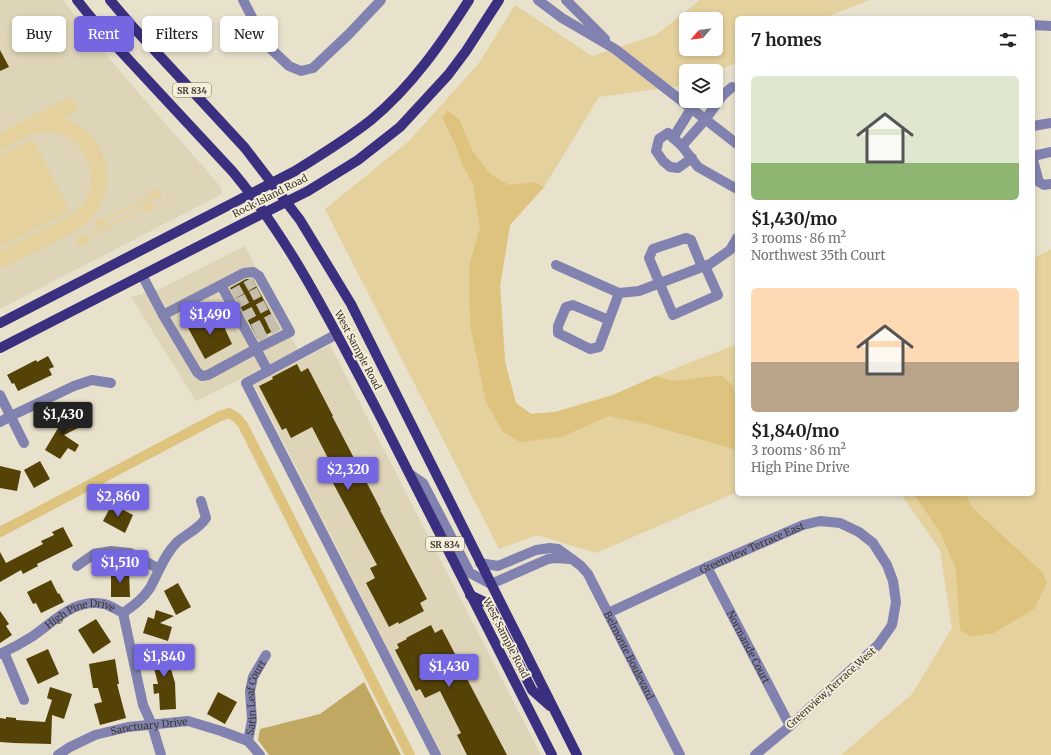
<!DOCTYPE html>
<html lang="en">
<head>
<meta charset="utf-8">
<style>
	body { margin:0; font-family:Merriweather,serif; background:#f2f2f2; color:#202124; height:100vh; display:flex; flex-direction:column; font-size:15px; white-space:nowrap }
	* { box-sizing:border-box; margin:0 }
	p { font-size:13px; color:#757577 }
	.icon { flex:none; width:22px; height:22px; fill:none; stroke:currentColor; stroke-width:2; stroke-linecap:round; stroke-linejoin:round }
	.map { position:relative; flex:1; overflow:hidden }
	.sheet { position:absolute; left:735px; top:16px; width:300px; height:480px; display:flex; flex-direction:column; background:#fff; border-radius:6px; box-shadow:0 2px 6px #0003 }
	.sheet>* { flex:none }
	.banner { position:absolute; left:12px; top:16px; width:380px; height:36px; display:flex; gap:8px }
	.needle { width:26px; rotate:242deg }
	.buttons { position:absolute; left:679px; top:12px; display:grid; gap:8px }
	.buttons a { display:grid; place-items:center; width:44px; height:44px; border-radius:6px; background:#fff; box-shadow:0 2px 6px #0003; font-size:20px }
	.price { position:absolute; translate:-50% -34px; padding:0 9px; border-radius:4px; background:#7567e2; color:#fff; font-size:13px; line-height:26px; filter:drop-shadow(0 1px 2px #0008) }
	.price::after { content:''; position:absolute; left:50%; top:24px; width:12px; height:9px; margin-left:-6px; background:inherit; clip-path:polygon(0 0,100% 0,50% 100%) }
	.price.selected { background:#222; color:#fff }
	ul { padding:0; list-style:none }
	li { display:grid; align-content:center; gap:8px; height:212px; padding:0 16px }
	li span { display:grid; place-items:center; height:124px; border-radius:6px; color:#555 }
	li>.icon { margin-inline-start:auto }
	span .icon { width:72px; height:72px; fill:#fffc; stroke-width:1 }
	li b { font-size:17px }
	h2 { display:flex; justify-content:space-between; align-items:center; height:48px; padding:0 16px; font-size:17px }
	.chip { padding:0 14px; border-radius:6px; background:#fff; box-shadow:0 2px 6px #0003; font-size:14px; line-height:36px }
	.chip.selected { background:#7567e2; color:#fff }
	.map>svg:first-child { display:block }
</style>
</head>
<body>
<div class="map">
<svg width="1051" height="755" viewBox="0 0 1051 755">
	<rect width="100%" height="100%" fill="#e8e1cc"/>
	<g fill="#ded4b8">
		<polygon points="0,0 63,0 83,27 143,98 221,187 222,194 0,309"/>
		<polygon points="245,246 298,350 196,401 131,297 158,290"/>
		<polygon points="330,345 541,755 442,755 254,384"/>
	</g>
	<g fill="#e4d19d" fill-rule="evenodd">
		<path d="M700,0h169l-45,18h-87v44l-21,10v-1h-30v14l-87,12 -55,90 -34,38 -10,61 5,76 11,41 15,11 24,-2 58,-17 43,-19 81,-32v148l-141,61 -59,-18 -38,14 -174,-340 84,-68 70,-78 36,-58 77,51 64,-21zM686,19h30v30h-30z"/>
		<path d="M71,96l7,14 -15,8c9,4 18,8 26,16 23,22 24,59 3,83 -4,6 -10,10 -16,14l-76,38v-18l67,-34c7,-4 13,-9 18,-16 18,-30 -5,-70 -39,-69 -17,1 -32,11 -46,19v-18z"/>
		<polygon points="33,139 70,211 0,247 0,155"/>
		<polygon points="157,188 162,196 154,201 152,197 105,222 106,225 98,229 94,221 102,217 104,220 150,195 149,192"/>
		<polygon points="151,200 155,208 147,212 145,209 87,239 88,243 80,247 75,239 84,234 86,237 144,207 143,204"/>
		<polygon points="1051,249 1051,755 841,755 912,694 952,628 940,550 901,494 1033,494 1033,259"/>
	</g>
	<polygon fill="#c0a762" points="364,682 401,755 269,755 258,740 260,729 320,714"/>
	<g fill="#ddc37d">
		<polygon points="448,111 459,119 472,150 490,174 509,185 535,182 544,187 510,225 500,286 505,362 516,403 531,414 555,412 613,395 656,376 673,381 706,377 722,376 732,385 737,398 737,451 731,448 646,424 609,416 561,437 520,442 503,432 486,402 470,325 469,266 480,227 473,184 463,166 454,142 442,117"/>
		<polygon points="912,494 965,494 973,508 1043,573 1047,583 1034,609 994,633 971,637 960,630 956,569 940,532 915,496"/>
	</g>
	<g fill="none" stroke-linecap="round" stroke-linejoin="round">
		<polyline stroke="#ddc37d" stroke-width="10" points="0,532 220,416 229,413 237,418 243,425 410,755"/>
	</g>
	<g fill="#544207">
		<polygon points="0,50 9,67 0,71"/>
		<polygon points="246,279 251,279 253,280 279,328 258,339 230,288"/>
		<polygon points="209,314 213,322 221,318 226,328 225,329 232,344 205,359 187,326"/>
		<polygon points="48,356 54,367 49,369 52,375 18,391 14,383 12,384 7,375 36,360 37,362"/>
		<polygon points="297,364 301,372 308,368 333,416 332,416 381,510 380,510 427,599 420,603 424,611 399,624 398,622 389,627 366,583 375,578 370,568 377,565 326,470 332,466 312,427 291,438 286,428 282,430 259,386 273,379 272,377"/>
		<polygon points="69,410 78,428 64,435 79,445 75,452 68,448 60,459 45,450 61,423 58,415"/>
		<polygon points="40,461 50,479 34,488 24,470"/>
		<polygon points="0,466 21,471 17,491 0,488"/>
		<polygon points="112,504 133,515 125,533 103,521"/>
		<polygon points="63,527 73,546 37,564 38,566 23,574 21,570 0,582 0,552 6,563 43,544 41,541 54,535 52,532"/>
		<polygon points="111,571 129,571 130,597 111,597"/>
		<polygon points="51,580 58,594 59,593 64,602 41,613 36,603 33,604 27,592"/>
		<polygon points="178,583 191,607 176,615 164,591"/>
		<polygon points="156,610 174,616 160,623 172,627 168,641 143,633 148,617 154,619"/>
		<polygon points="0,611 9,624 6,626 12,635 0,643"/>
		<polygon points="96,619 111,642 93,654 78,630"/>
		<polygon points="431,625 435,633 442,629 467,677 466,677 507,755 467,755 457,735 461,733 440,691 425,698 420,689 416,691 395,650 399,648 397,644 407,639 406,638"/>
		<polygon points="170,647 174,660 169,662 175,683 176,709 160,710 159,693 154,694 153,684 158,684 152,660 150,660 148,653"/>
		<polygon points="48,649 59,674 38,684 26,659"/>
		<polygon points="115,659 119,684 117,684 126,718 100,725 94,704 102,702 98,688 93,688 89,664"/>
		<polygon points="50,687 72,694 64,719 52,715 51,744 14,743 0,742 0,718 6,719 6,717 16,718 16,720 45,722 52,700 47,698"/>
		<polygon points="218,692 237,702 225,724 207,714"/>
	</g>
	<g fill="none" stroke-linecap="round" stroke-linejoin="round">
		<g stroke="#c6bfad" stroke-width="10" stroke-dasharray="10 5" stroke-linecap="butt">
			<polyline points="233,294 254,282"/>
			<polyline points="238,303 259,292"/>
			<polyline points="245,316 266,305"/>
			<polyline points="253,329 274,318"/>
			<polyline points="257,337 278,325"/>
		</g>
		<g stroke="#8282b0" stroke-width="10">
			<polyline points="243,0 254,21 270,48 289,66 301,71 313,68 349,34 381,0"/>
			<polyline points="538,0 562,18 615,49 737,144"/>
			<polyline points="566,0 605,39"/>
			<polyline points="1033,25 1051,26"/>
			<polyline points="1033,126 1051,123"/>
			<polyline points="673,138 691,109 701,101"/>
			<polyline points="682,146 705,120 722,96 732,87"/>
			<polyline points="1033,156 1051,152"/>
			<polyline points="692,158 678,168 670,167 663,161 656,151 659,139 668,133 682,146 698,167 737,189"/>
			<polyline points="1033,160 1039,182 1044,185 1051,184"/>
			<polyline points="556,265 619,293 639,291 710,264 730,250 737,238"/>
			<polyline points="702,267 691,240 686,238 653,249 649,258 673,315 718,295 705,266"/>
			<polyline points="142,275 163,315 197,372 202,376 208,375 256,349 268,371"/>
			<polyline points="163,315 244,273 253,272 259,276 290,332 256,349 221,285"/>
			<polyline points="609,320 573,305 566,307 558,326 558,333 590,349 599,347 619,293"/>
			<polyline points="337,334 246,383 436,755"/>
			<polyline points="0,395 24,443"/>
			<polyline points="0,422 11,416 74,386 92,380 111,383"/>
			<polyline points="410,474 423,483 470,573 491,584 548,559 556,558 570,559"/>
			<path id="s1" d="M480,563l18,3 38,-16 14,-2 8,1 14,10 9,7 7,8 92,181"/>
			<polyline points="77,566 94,554 111,551 130,553 159,569"/>
			<path id="s2" d="M707,567l83,159"/>
			<path d="M123,613c10,-7 20,-14 27,-25 9,-16 14,-33 27,-46 9,-8 22,-13 29,-24l-5,-17"/>
			<path id="s3" d="M608,613l99,-46 96,-42 17,-4 20,2 19,9 14,11 14,22 6,16 3,21 -4,23 -14,20 -88,81 -35,29"/>
			<polyline points="4,652 24,700"/>
			<path id="s4" d="M0,654c11,-5 22,-11 33,-18 22,-15 41,-38 71,-32 6,1 13,6 19,9l20,92 9,20 9,30"/>
			<path id="s5" d="M248,741l4,-21 -2,-29 3,-14 13,-22"/>
			<path id="s6" d="M58,755l12,-8 25,-12 33,-8 60,-6 33,10 27,10 12,14"/>
		</g>
		<g stroke="#3b2f80" stroke-width="10">
			<path d="M77,0l12,15 26,30 118,127c60,72 101,157 145,240 59,114 116,229 174,343"/>
			<polyline points="110,0 133,27 245,148 300,220 351,304 577,755"/>
			<path d="M0,323l295,-152c26,-16 52,-32 76,-51 40,-33 70,-76 98,-120"/>
			<polyline points="0,348 242,224 308,191 358,160 400,127 448,75 466,51 499,0"/>
			<polyline points="470,595 489,604 532,690 550,706"/>
		</g>
	</g>
	<g text-anchor="middle" dominant-baseline="central" stroke-width="4" stroke-linejoin="round" paint-order="stroke">
		<g fill="#f6eed9" stroke="#746f63" stroke-width="1">
			<rect x="173" y="83" width="38" height="14" rx="3"/>
			<rect x="426" y="537" width="38" height="14" rx="3"/>
		</g>
		<g font-size="9" font-weight="bold" fill="#3c3930">
			<text x="192" y="90">SR 834</text>
			<text x="445" y="544">SR 834</text>
		</g>
		<g font-size="10" fill="#3c3930" stroke="#f6eed9">
			<text transform="translate(270 196) rotate(-27)">Rock Island Road</text>
			<text transform="translate(358 350) rotate(62)">West Sample Road</text>
			<text stroke="none"><textPath href="#s3" startOffset="158">Greenview Terrace East</textPath></text>
			<text stroke="none"><textPath href="#s4" startOffset="92">High Pine Drive</textPath></text>
			<text transform="translate(506 638) rotate(63)">West Sample Road</text>
			<text stroke="none"><textPath href="#s2" startOffset="90">Normande Court</textPath></text>
			<text stroke="none"><textPath href="#s1" startOffset="212">Belmonte Boulevard</textPath></text>
			<text transform="translate(831 688) rotate(-42)">Greenview Terrace West</text>
			<text stroke="none"><textPath href="#s5" startOffset="45">Satin Leaf Court</textPath></text>
			<text stroke="none"><textPath href="#s6" startOffset="97">Sanctuary Drive</textPath></text>
		</g>
	</g>
</svg>
<div class="buttons">
<a><svg class="needle" viewBox="-14 -14 28 28"><path d="M0-13l5 13h-10z" fill="#e53935"/><path d="M0 13l5-13h-10z" fill="#757577"/></svg></a>
<a><svg class="icon" aria-label="layers" viewBox="0 0 24 24"><path d="M12 4l9 5-9 5-9-5zM3 14l9 5 9-5"/></svg></a>
</div>
<b class="price" style="left:210px;top:336px">$1,490</b>
<b class="price selected" style="left:63px;top:436px">$1,430</b>
<b class="price" style="left:348px;top:491px">$2,320</b>
<b class="price" style="left:118px;top:518px">$2,860</b>
<b class="price" style="left:120px;top:584px">$1,510</b>
<b class="price" style="left:164px;top:678px">$1,840</b>
<b class="price" style="left:449px;top:688px">$1,430</b>
<div class="banner">
<a class="chip">Buy</a>
<a class="chip selected">Rent</a>
<a class="chip">Filters</a>
<a class="chip">New</a>
</div>
<section class="sheet">
<h2>7 homes<svg class="icon" aria-label="filters" viewBox="0 0 24 24"><path d="M4 7h16M4 17h16"/><circle cx="9" cy="7" r="2"/><circle cx="15" cy="17" r="2"/></svg></h2>
<ul>
<li><span style="background:linear-gradient(#dfe7d0 70%,#8fb573 0)"><svg class="icon" aria-label="home" viewBox="0 0 24 24"><path d="M3 11l9-7 9 7M6 9v11h12V9"/></svg></span><div><b>$1,430/mo</b><p>3 rooms · 86 m²</p><p>Northwest 35th Court</p></div></li>
<li><span style="background:linear-gradient(#ffd9b3 60%,#b9a48a 0)"><svg class="icon" aria-label="home" viewBox="0 0 24 24"><path d="M3 11l9-7 9 7M6 9v11h12V9"/></svg></span><div><b>$1,840/mo</b><p>3 rooms · 86 m²</p><p>High Pine Drive</p></div></li>
</ul>
</section>
</div>
</body>
</html>
